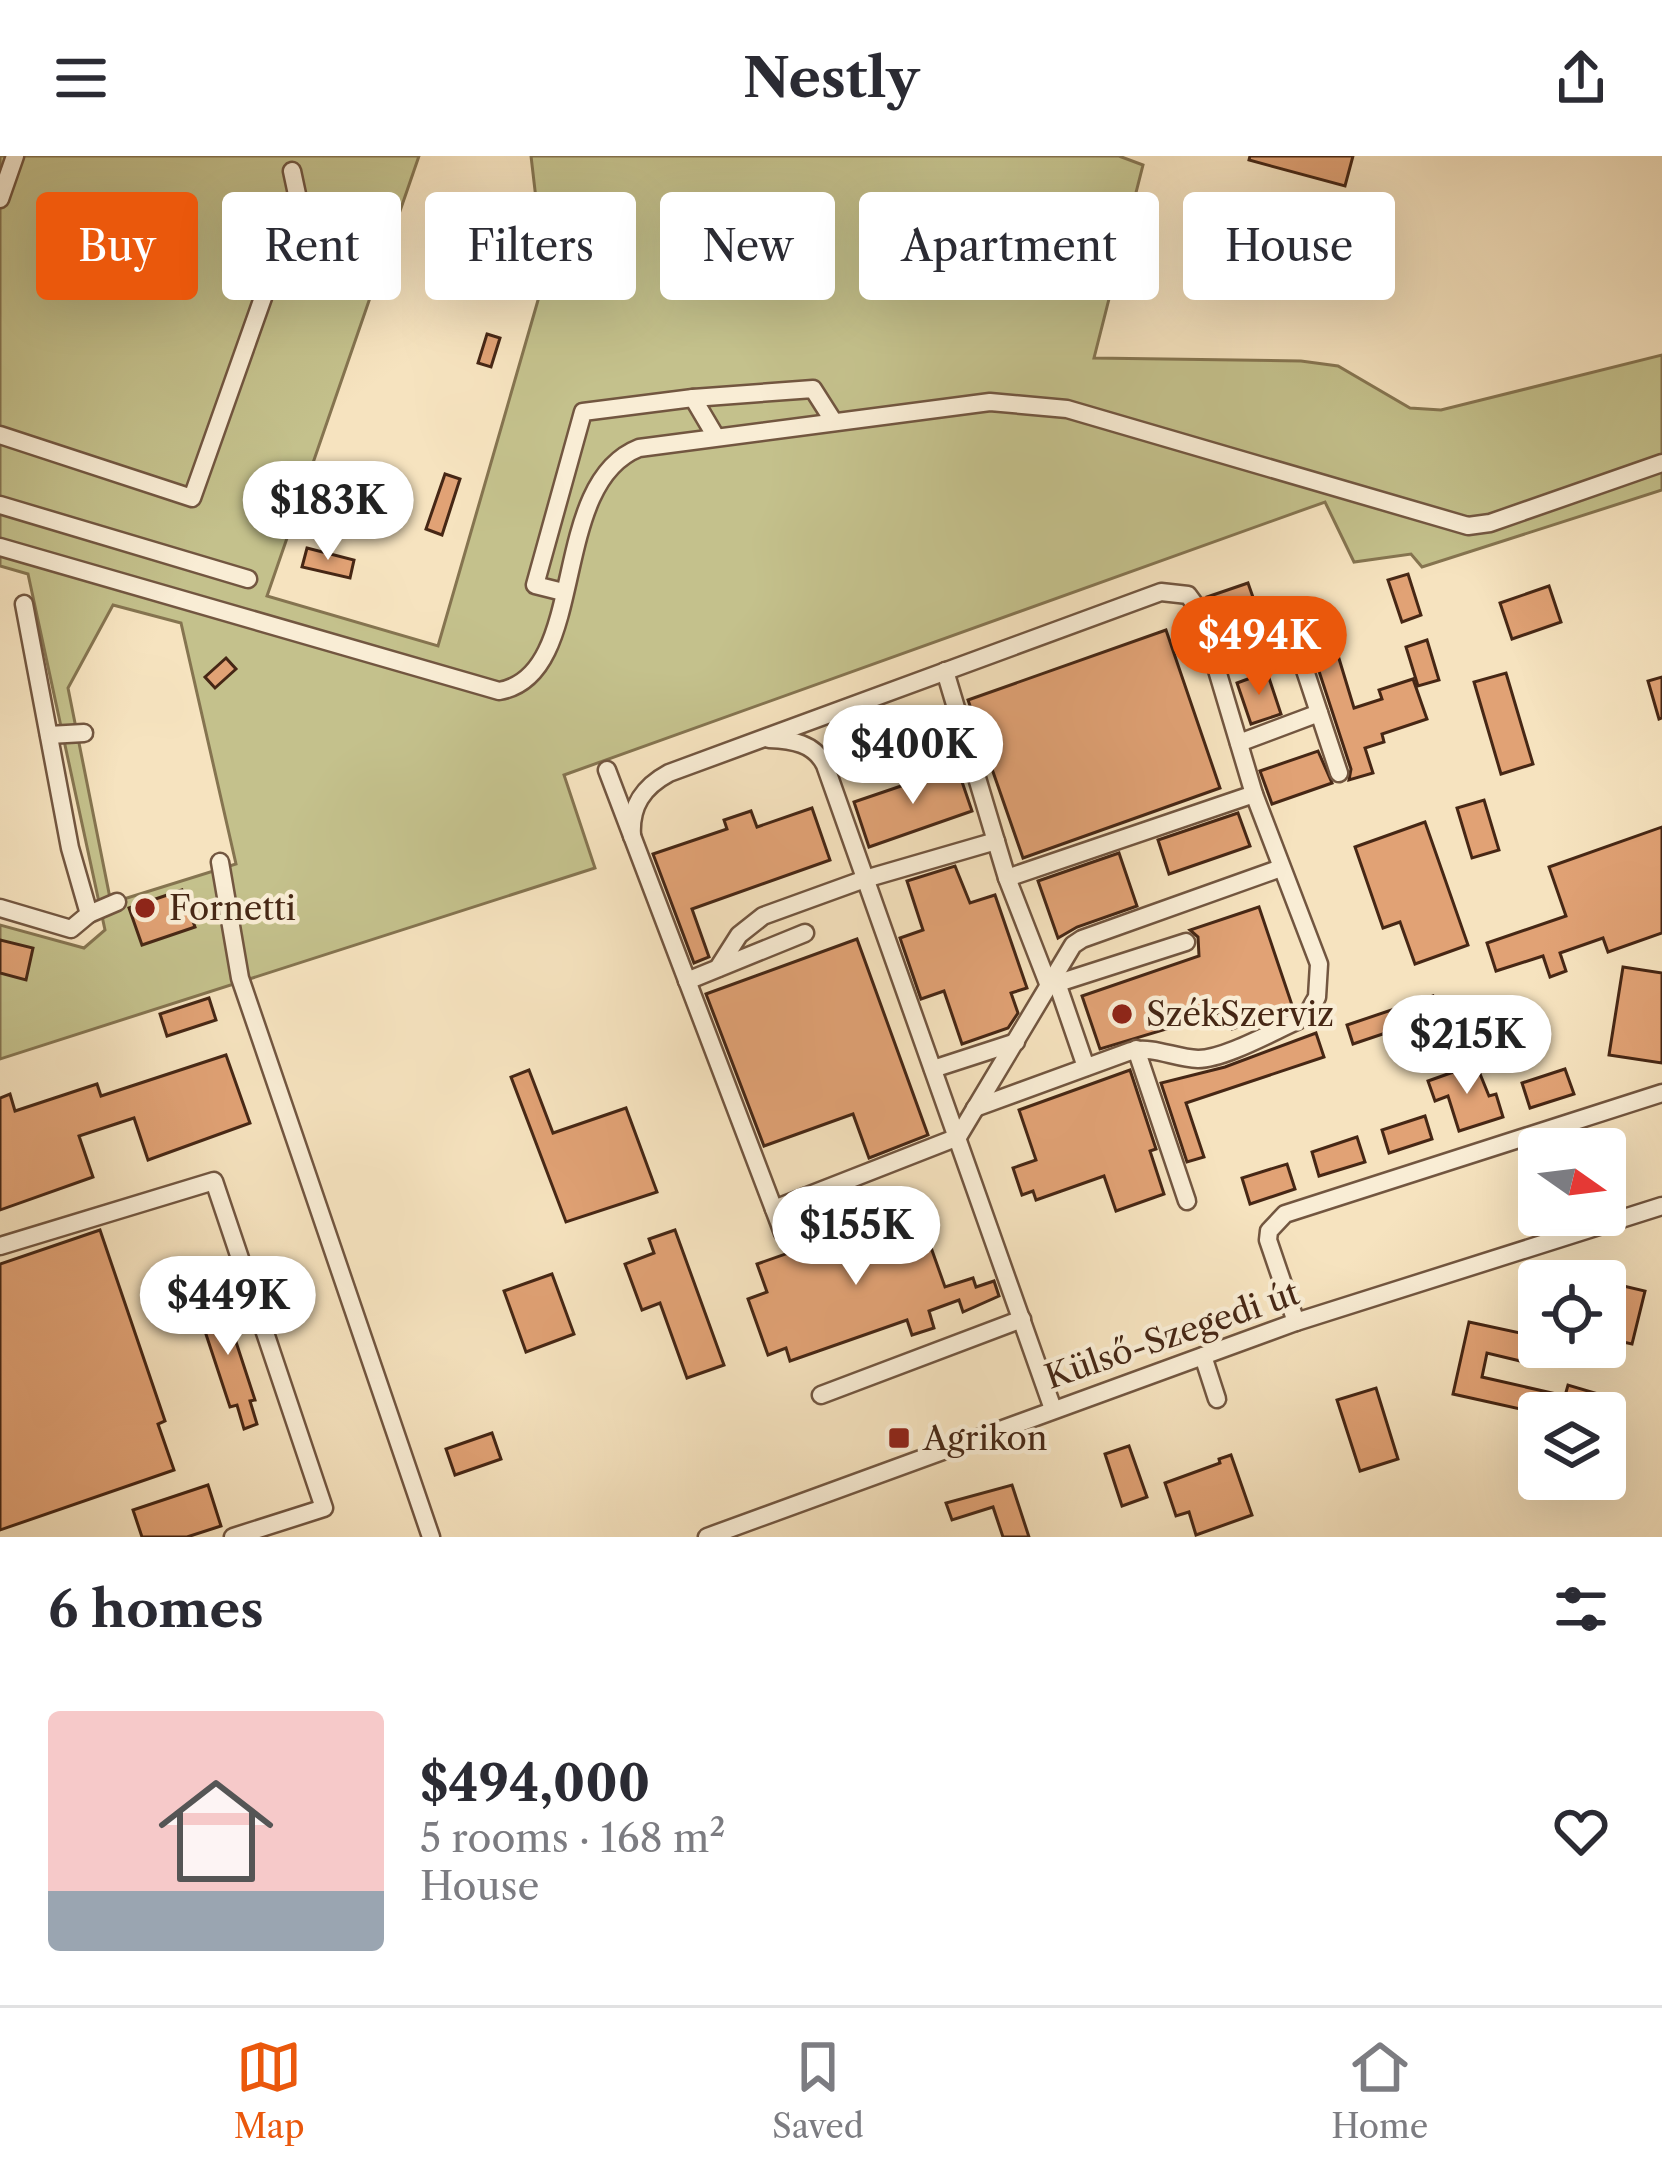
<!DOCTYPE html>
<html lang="en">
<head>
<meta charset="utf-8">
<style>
	body { margin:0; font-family:"Libre Caslon Text",serif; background:#f7f7f7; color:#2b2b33; height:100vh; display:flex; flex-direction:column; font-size:45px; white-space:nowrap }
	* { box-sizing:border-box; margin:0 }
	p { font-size:39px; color:#7c7c81 }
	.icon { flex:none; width:66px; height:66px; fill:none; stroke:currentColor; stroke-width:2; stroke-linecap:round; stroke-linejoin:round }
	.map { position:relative; height:1381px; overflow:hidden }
	.details { display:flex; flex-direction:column; background:#fff; flex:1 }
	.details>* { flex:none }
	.guide { position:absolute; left:36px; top:36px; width:1590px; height:108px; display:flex; gap:24px }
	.needle { width:78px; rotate:104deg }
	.buttons { position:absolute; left:1518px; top:972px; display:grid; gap:24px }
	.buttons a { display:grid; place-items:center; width:108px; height:108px; border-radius:12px; background:#fff; box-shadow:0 12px 48px #0002; font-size:60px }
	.price { position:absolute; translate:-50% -102px; padding:0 27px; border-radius:42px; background:#fff; color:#222; font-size:39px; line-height:78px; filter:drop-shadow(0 3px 6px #0008) }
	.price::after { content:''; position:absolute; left:50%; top:72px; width:36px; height:27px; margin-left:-18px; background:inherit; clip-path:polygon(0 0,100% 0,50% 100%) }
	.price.current { background:#ea580c; color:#fff }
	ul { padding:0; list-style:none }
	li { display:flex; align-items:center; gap:36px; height:300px; padding:0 48px }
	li+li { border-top:3px solid #e1e1e2 }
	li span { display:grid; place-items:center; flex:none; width:336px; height:240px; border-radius:12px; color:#555 }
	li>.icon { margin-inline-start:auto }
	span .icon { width:144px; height:144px; fill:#fffc; stroke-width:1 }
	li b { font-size:51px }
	h2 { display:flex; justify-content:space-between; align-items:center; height:144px; padding:0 48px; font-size:51px }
	.tag { padding:0 42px; border-radius:12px; background:#fff; box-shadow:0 12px 48px #0002; font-size:42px; line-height:108px }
	.tag.current { background:#ea580c; color:#fff }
	header { display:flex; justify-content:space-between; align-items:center; height:156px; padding:0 48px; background:#fff; font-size:54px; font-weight:700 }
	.dock { display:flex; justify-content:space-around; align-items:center; height:168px; border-top:3px solid #e1e1e2; background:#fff; font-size:33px; color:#7c7c81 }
	.dock a { display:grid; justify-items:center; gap:6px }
	.dock .current { color:#ea580c }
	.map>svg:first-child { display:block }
</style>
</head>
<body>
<header><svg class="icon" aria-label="menu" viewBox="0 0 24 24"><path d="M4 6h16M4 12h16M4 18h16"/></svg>Nestly<svg class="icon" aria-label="share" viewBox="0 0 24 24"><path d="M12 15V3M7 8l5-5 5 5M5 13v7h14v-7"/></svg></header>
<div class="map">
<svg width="1662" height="1381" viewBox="0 0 1662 1381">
	<rect width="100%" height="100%" fill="#f6e3bf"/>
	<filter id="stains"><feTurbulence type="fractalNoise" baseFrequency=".00167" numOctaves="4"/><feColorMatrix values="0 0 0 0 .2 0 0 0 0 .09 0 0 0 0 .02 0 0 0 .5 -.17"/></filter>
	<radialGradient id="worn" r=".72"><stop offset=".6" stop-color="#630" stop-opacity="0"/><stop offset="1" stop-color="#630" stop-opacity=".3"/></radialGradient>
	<path fill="#c4c18c" stroke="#857450" stroke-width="3" fill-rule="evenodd" d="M0,0h419l-152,440 171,50 107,-370 -14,-120h588l24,9 -49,193 207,3 37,5 72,42 31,2 221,-55v135l-240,77 -11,-13 -57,8 -29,-60 -761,273 31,93 -595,191v-134l84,23 21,-18 -77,-356 -28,-8zM113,449l68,18 55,241 -125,39 -43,-215z"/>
	<g fill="#e1a275" stroke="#462715" stroke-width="3">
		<polygon points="1250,0 1353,0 1345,30 1249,4"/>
		<polygon points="487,178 500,182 491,211 478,207"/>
		<polygon points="445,318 460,323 442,379 426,373"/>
		<polygon points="307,392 354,404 350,422 302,411"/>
		<polygon points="1408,418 1421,459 1402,466 1388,424"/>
		<polygon points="1248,427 1269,487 1228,501 1207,441"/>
		<polygon points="1549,430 1561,466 1512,483 1500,447"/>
		<polygon points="1166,474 1220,632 1023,702 968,544"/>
		<polygon points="1427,484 1439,524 1418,530 1406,491"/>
		<polygon points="1337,496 1354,552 1382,543 1379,534 1413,523 1427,563 1382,578 1384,586 1365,592 1373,617 1349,624 1351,613 1315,503"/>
		<polygon points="226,502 236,513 215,532 205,521"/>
		<polygon points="1267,516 1281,558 1251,568 1237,527"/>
		<polygon points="1506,517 1533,608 1501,618 1474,526"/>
		<polygon points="1662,521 1662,562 1659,563 1648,525"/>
		<polygon points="1318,595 1332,627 1272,648 1260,615"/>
		<polygon points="957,611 972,655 869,691 854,646"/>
		<polygon points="1484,644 1499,694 1472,702 1457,652"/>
		<polygon points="812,652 830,704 692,753 709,801 694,807 653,698 727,673 724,664 751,655 757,671"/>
		<polygon points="1238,657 1250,690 1169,718 1158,684"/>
		<polygon points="1425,666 1468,789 1415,808 1400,766 1383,772 1355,691"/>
		<polygon points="1662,671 1662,777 1608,796 1603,782 1560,797 1566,815 1550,821 1543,800 1496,815 1487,787 1566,760 1549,711"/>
		<polygon points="1119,697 1137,750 1077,771 1058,782 1038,725"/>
		<polygon points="955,710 970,747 995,739 1027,832 1011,837 1018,857 1008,872 962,888 944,835 921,843 900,782 923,774 907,725"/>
		<polygon points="182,734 195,771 142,789 129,752"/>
		<polygon points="1259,751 1293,852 1232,873 1226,855 1100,893 1082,840 1199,800 1198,781 1190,774"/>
		<polygon points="857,783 928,979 869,1002 853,958 764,990 706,838"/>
		<polygon points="0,784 33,792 26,824 0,817"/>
		<polygon points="1623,811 1662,817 1662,907 1609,899"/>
		<polygon points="1433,840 1439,859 1353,888 1347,869"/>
		<polygon points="209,842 216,864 167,880 160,858"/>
		<polygon points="1316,877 1324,901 1186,947 1204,1001 1187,1006 1161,927 1225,911"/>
		<polygon points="226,899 250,967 148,1004 134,962 79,980 93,1021 0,1054 0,942 10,938 15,955 97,928 101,940"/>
		<polygon points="1476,908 1489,940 1496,938 1503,961 1459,975 1448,940 1435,945 1428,925"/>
		<polygon points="1565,913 1574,938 1530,952 1522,927"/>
		<polygon points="529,914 553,977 626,952 657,1036 566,1066 511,921"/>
		<polygon points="1130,914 1156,993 1150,995 1164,1038 1116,1055 1104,1020 1036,1044 1033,1035 1022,1039 1013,1012 1036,1004 1019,954"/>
		<polygon points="1425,960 1432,983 1389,997 1382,974"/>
		<polygon points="1357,981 1365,1006 1319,1020 1312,996"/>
		<polygon points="1287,1008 1295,1033 1250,1048 1242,1022"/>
		<polygon points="917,1052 945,1131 973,1122 976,1131 994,1125 999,1140 963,1156 959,1144 929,1155 934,1172 912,1179 907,1164 790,1205 786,1192 768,1199 748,1143 767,1136 757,1108"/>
		<polygon points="100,1074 165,1265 158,1268 174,1314 0,1374 0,1108"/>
		<polygon points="675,1074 724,1209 687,1222 660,1147 642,1154 625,1108 654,1097 649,1083"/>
		<polygon points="552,1118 574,1178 526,1196 504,1135"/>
		<polygon points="1615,1128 1645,1135 1632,1188 1605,1182 1605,1160"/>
		<polygon points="221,1140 255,1244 250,1245 257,1268 244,1273 237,1249 230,1251 196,1148"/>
		<polygon points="1469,1166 1539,1181 1537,1209 1487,1197 1482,1221 1565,1240 1568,1229 1622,1245 1610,1296 1605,1296 1605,1257 1538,1257 1453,1238"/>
		<polygon points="1376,1232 1398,1303 1360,1315 1337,1244"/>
		<polygon points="492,1277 501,1303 455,1319 446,1293"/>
		<polygon points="1129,1290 1147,1341 1122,1350 1105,1298"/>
		<polygon points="1231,1299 1252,1359 1196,1379 1189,1356 1176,1360 1165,1327 1220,1307 1219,1303"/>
		<polygon points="208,1329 221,1370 187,1381 142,1381 133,1354"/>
		<polygon points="1012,1329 1029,1381 1003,1381 993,1351 952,1364 946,1347"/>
	</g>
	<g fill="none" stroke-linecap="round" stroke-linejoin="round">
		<defs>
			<g id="minor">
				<polyline points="0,43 15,0"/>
				<polyline points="693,242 813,233 834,266"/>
				<polyline points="0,279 192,342 298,43 292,15"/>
				<polyline points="0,349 248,423"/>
				<path d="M0,391l499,144c91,-15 48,-207 140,-243l351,-46 77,7 401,117 22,-3 172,-60"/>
				<polyline points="563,436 535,429 583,256 693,242 716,281"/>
				<polyline points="1289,466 1339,617"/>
				<polyline points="945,515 1007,722 1049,830 1186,786"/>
				<polyline points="49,579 84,577"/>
				<path d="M769,583c23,1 45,4 56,26l228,644"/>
				<polyline points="1239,587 1319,557"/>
				<polyline points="607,614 783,1077"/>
				<path d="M632,680c-2,-30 11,-49 37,-63l492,-181 27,3 11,15 55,184 65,170 -2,33 -9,16 -11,8c-25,11 -73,38 -99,38 -24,-1 -44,-13 -67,-8l-156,57"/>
				<polyline points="220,706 240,822 431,1381"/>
				<polyline points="1007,722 1254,638"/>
				<polyline points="0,752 71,773 89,758 70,692 24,448"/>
				<polyline points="89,758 117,746"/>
				<polyline points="718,812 739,779 763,760 865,723 996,685"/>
				<polyline points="1055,821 1086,911"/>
				<polyline points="687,825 805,777"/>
				<polyline points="1136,893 1187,1045"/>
				<polyline points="933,913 1016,886"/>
				<polyline points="774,1053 958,981 1073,789 1082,783 1281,712"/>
				<polyline points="0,1090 214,1025 324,1352 233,1381"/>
				<polyline points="1296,1166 1268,1084 1269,1075 1285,1058 1662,937"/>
				<polyline points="1203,1200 1217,1243"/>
				<polyline points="821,1239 1022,1163"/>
				<polyline points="707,1381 1296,1166 1662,1050"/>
			</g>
		</defs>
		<use href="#minor" stroke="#725640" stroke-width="21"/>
		<use href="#minor" stroke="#f9edd5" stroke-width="16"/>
	</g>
	<g fill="#8f2418" stroke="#f9edd5" stroke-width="4.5">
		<circle cx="145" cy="752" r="12"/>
		<circle cx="1122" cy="858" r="12"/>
		<rect x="887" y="1270" width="24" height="24" rx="6"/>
	</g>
	<g text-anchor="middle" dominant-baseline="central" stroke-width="9" stroke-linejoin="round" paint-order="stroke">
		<g font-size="33" fill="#462715" stroke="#f9edd5" text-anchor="start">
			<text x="169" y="752">Fornetti</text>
			<text x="1146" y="858">SzékSzerviz</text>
			<text x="923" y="1282">Agrikon</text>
		</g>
		<g font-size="33" fill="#462715" stroke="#f9edd5">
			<text transform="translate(1172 1179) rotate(-19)">Külső-Szegedi út</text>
		</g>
	</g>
	<rect width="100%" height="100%" filter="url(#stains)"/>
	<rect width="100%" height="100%" fill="url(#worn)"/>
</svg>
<div class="buttons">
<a><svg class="needle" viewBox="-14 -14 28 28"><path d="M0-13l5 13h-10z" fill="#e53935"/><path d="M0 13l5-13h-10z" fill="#7c7c81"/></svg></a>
<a><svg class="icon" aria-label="locate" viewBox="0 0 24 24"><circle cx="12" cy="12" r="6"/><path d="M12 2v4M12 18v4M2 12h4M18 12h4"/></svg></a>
<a><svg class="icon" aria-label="layers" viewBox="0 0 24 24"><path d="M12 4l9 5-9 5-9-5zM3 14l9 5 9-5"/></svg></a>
</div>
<b class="price" style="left:328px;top:407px">$183K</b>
<b class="price current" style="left:1259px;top:542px">$494K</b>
<b class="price" style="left:913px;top:651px">$400K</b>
<b class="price" style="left:1467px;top:941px">$215K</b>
<b class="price" style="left:856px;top:1132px">$155K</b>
<b class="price" style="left:228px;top:1202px">$449K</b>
<div class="guide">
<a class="tag current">Buy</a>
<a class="tag">Rent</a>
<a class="tag">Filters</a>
<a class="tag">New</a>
<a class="tag">Apartment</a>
<a class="tag">House</a>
</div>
</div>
<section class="details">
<h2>6 homes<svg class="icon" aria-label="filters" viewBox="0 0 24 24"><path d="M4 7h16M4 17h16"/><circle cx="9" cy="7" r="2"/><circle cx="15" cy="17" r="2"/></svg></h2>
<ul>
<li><span style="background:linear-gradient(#f6c9c9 75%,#9aa5b1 0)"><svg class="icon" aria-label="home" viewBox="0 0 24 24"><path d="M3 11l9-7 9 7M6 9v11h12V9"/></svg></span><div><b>$494,000</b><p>5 rooms · 168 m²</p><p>House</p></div><svg class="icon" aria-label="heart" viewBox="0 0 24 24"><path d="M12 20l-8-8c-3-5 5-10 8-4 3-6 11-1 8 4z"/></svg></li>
</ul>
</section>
<nav class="dock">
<a class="current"><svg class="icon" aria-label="map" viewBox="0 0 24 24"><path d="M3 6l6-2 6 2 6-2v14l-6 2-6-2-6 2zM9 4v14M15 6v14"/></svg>Map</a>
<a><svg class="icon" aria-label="saved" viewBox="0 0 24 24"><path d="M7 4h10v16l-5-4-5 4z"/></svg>Saved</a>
<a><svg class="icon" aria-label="home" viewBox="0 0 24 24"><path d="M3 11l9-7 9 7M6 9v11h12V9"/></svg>Home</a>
</nav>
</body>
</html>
